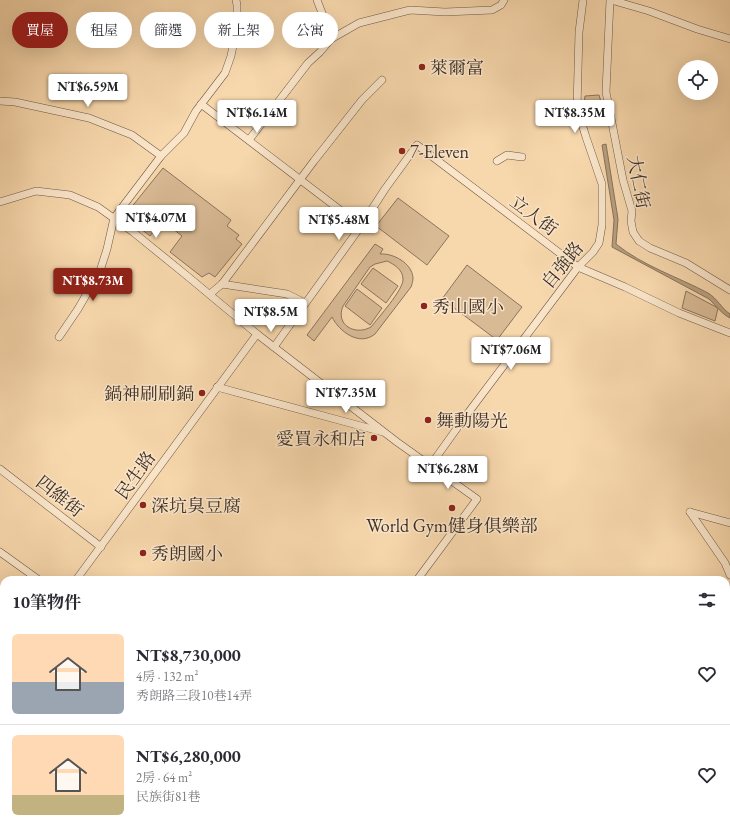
<!DOCTYPE html>
<html lang="zh-TW">
<head>
<meta charset="utf-8">
<style>
	body { margin:0; font-family:"EB Garamond","Noto Serif TC",serif; background:#f2f2f3; color:#2b2b33; height:100vh; display:flex; flex-direction:column; font-size:15px; white-space:nowrap }
	* { box-sizing:border-box; margin:0 }
	p { font-size:13px; color:#7c7c81 }
	.icon { flex:none; width:22px; height:22px; fill:none; stroke:currentColor; stroke-width:2; stroke-linecap:round; stroke-linejoin:round }
	.map { position:relative; flex:1; overflow:hidden }
	.details { position:absolute; left:0px; top:576px; width:730px; height:256px; display:flex; flex-direction:column; background:#fff; border-radius:12px 12px 0 0; box-shadow:0 4px 16px #0002 }
	.details>* { flex:none }
	.hud { position:absolute; left:12px; top:12px; width:400px; height:36px; display:flex; gap:8px }
	.fabs { position:absolute; left:678px; top:60px; display:grid; gap:8px }
	.fabs a { display:grid; place-items:center; width:40px; height:40px; border-radius:50%; background:#fff; box-shadow:0 4px 16px #0002; font-size:20px }
	.price { position:absolute; translate:-50% -34px; padding:0 9px; border-radius:4px; background:#fff; color:#222; font-size:13px; line-height:26px; filter:drop-shadow(0 1px 2px #0008) }
	.price::after { content:''; position:absolute; left:50%; top:24px; width:12px; height:9px; margin-left:-6px; background:inherit; clip-path:polygon(0 0,100% 0,50% 100%) }
	.price.current { background:#8f2418; color:#fff }
	ul { padding:0; list-style:none }
	li { display:flex; align-items:center; gap:12px; height:100px; padding:0 12px }
	li+li { border-top:1px solid #e1e1e2 }
	li span { display:grid; place-items:center; flex:none; width:112px; height:80px; border-radius:6px; color:#555 }
	li>.icon { margin-inline-start:auto }
	span .icon { width:48px; height:48px; fill:#fffc; stroke-width:1 }
	li b { font-size:17px }
	h2 { display:flex; justify-content:space-between; align-items:center; height:48px; padding:0 12px; font-size:17px }
	.pill { padding:0 14px; border-radius:18px; background:#fff; box-shadow:0 4px 16px #0002; font-size:14px; line-height:36px }
	.pill.current { background:#8f2418; color:#fff }
	.map>svg:first-child { display:block }
</style>
</head>
<body>
<div class="map">
<svg width="730" height="832" viewBox="0 0 730 832">
	<rect width="100%" height="100%" fill="#f7d7ac"/>
	<filter id="stains"><feTurbulence type="fractalNoise" baseFrequency=".005" numOctaves="4"/><feColorMatrix values="0 0 0 0 .2 0 0 0 0 .09 0 0 0 0 .02 0 0 0 .5 -.17"/></filter>
	<radialGradient id="worn" r=".72"><stop offset=".6" stop-color="#630" stop-opacity="0"/><stop offset="1" stop-color="#630" stop-opacity=".3"/></radialGradient>
	<g fill="#d8ba95" stroke="#8b745e" fill-rule="evenodd">
		<polygon points="599,95 606,119 594,116 591,108 584,105 585,96"/>
		<polygon points="163,168 231,220 227,226 239,235 236,239 242,244 215,277 209,273 202,277 170,252 182,236 163,221 150,236 131,221 134,217 134,212 130,209"/>
		<polygon points="398,198 449,236 427,265 376,226"/>
		<path d="M375,244l8,5 -3,5c13,-1 32,9 33,24 0,3 -1,6 -2,9l-36,47c-16,13 -36,-3 -43,-17l-18,24 -7,-6zM387,261c7,3 16,9 16,18 1,10 -25,39 -32,48 -16,9 -36,-2 -28,-21l27,-39 5,-3z"/>
		<polygon points="467,265 522,307 497,340 442,299"/>
		<polygon points="373,268 398,286 386,303 361,284"/>
		<polygon points="357,289 382,308 370,325 345,306"/>
		<polygon points="686,291 718,308 715,321 682,308"/>
		<polygon points="730,585 730,614 726,616 726,588"/>
	</g>
	<path fill="#b89e7e" stroke="#87725b" d="M606,144l12,75 -2,25c27,22 62,33 92,49 10,6 13,15 22,21v4c-8,-4 -14,-12 -21,-19l-97,-52 2,-27 -12,-75z"/>
	<g fill="none" stroke-linecap="round" stroke-linejoin="round">
		<defs>
			<g id="street">
				<polyline points="317,0 329,31 331,39"/>
				<polyline points="610,0 606,92 623,180 632,211 631,221 633,232 639,241 650,248 686,263 730,290"/>
				<polyline points="611,0 649,11 697,29 730,39"/>
				<polyline points="0,101 15,102 89,118 132,135 161,156"/>
				<polyline points="201,104 361,226"/>
				<polyline points="249,140 308,63 320,52 331,39 359,23 410,10 445,12 492,10 501,5 504,0"/>
				<polyline points="497,161 507,155 522,157"/>
				<polyline points="0,202 36,191 70,195 98,207 133,232 186,275 257,334 397,442 477,499 417,580"/>
				<polyline points="222,284 287,294 305,303"/>
				<polyline points="210,294 222,284 314,161 362,100 382,80"/>
				<polyline points="59,337 78,309 100,271 107,249 114,218 161,156 184,133 196,111 225,73 231,56 237,25 237,5 236,0"/>
				<polyline points="274,347 361,226 385,189 417,145 578,267 625,287 679,313 730,333"/>
				<polyline points="217,387 383,432"/>
				<polyline points="430,466 465,417 566,283 578,267 593,252 599,243 602,225 602,184 586,137 577,108 579,32 583,0"/>
				<polyline points="0,469 101,547"/>
				<polyline points="690,512 725,563 730,575"/>
				<polyline points="690,512 730,523"/>
				<polyline points="0,552 39,580"/>
				<polyline points="76,580 257,334"/>
				<polyline points="726,739 730,737"/>
				<polyline points="613,828 614,832"/>
				<polyline points="229,832 233,828"/>
				<polyline points="438,832 441,828"/>
				<polyline points="518,832 527,828"/>
			</g>
			<g id="secondary">
				<polyline points="0,637 4,641"/>
				<polyline points="726,826 730,824"/>
				<polyline points="242,828 247,832"/>
				<polyline points="14,832 18,828"/>
				<polyline points="712,832 721,828"/>
			</g>
		</defs>
		<use href="#street" stroke="#6c5948" stroke-width="8"/>
		<use href="#secondary" stroke="#3e2f26" stroke-width="12"/>
		<use href="#street" stroke="#fae5c9" stroke-width="7"/>
		<use href="#secondary" stroke="#fae5c9" stroke-width="10"/>
	</g>
	<g fill="#8f2418" stroke="#fae5c9" stroke-width="1.5">
		<circle cx="422" cy="67" r="4"/>
		<circle cx="402" cy="151" r="4"/>
		<circle cx="424" cy="306" r="4"/>
		<circle cx="202" cy="393" r="4"/>
		<circle cx="428" cy="420" r="4"/>
		<circle cx="374" cy="438" r="4"/>
		<circle cx="143" cy="505" r="4"/>
		<circle cx="452" cy="508" r="4"/>
		<circle cx="143" cy="553" r="4"/>
	</g>
	<g text-anchor="middle" dominant-baseline="central" stroke-width="3" stroke-linejoin="round" paint-order="stroke">
		<g font-size="18" fill="#3e2f26" stroke="#fae5c9" text-anchor="start">
			<text x="430" y="67">萊爾富</text>
			<text x="410" y="151">7-Eleven</text>
			<text x="432" y="306">秀山國小</text>
			<text x="194" y="393" text-anchor="end">鍋神刷刷鍋</text>
			<text x="436" y="420">舞動陽光</text>
			<text x="366" y="438" text-anchor="end">愛買永和店</text>
			<text x="151" y="505">深坑臭豆腐</text>
			<text x="452" y="525" text-anchor="middle">World Gym健身俱樂部</text>
			<text x="151" y="553">秀朗國小</text>
		</g>
		<g font-size="18" fill="#3e2f26" stroke="#fae5c9">
			<text transform="translate(639 182) rotate(79)">大仁街</text>
			<text transform="translate(534 215) rotate(37)">立人街</text>
			<text transform="translate(562 265) rotate(-51)">自強路</text>
			<text transform="translate(135 475) rotate(-54)">民生路</text>
			<text transform="translate(60 496) rotate(38)">四維街</text>
		</g>
	</g>
	<rect width="100%" height="100%" filter="url(#stains)"/>
	<rect width="100%" height="100%" fill="url(#worn)"/>
</svg>
<div class="fabs">
<a><svg class="icon" aria-label="locate" viewBox="0 0 24 24"><circle cx="12" cy="12" r="6"/><path d="M12 2v4M12 18v4M2 12h4M18 12h4"/></svg></a>
</div>
<b class="price" style="left:88px;top:108px">NT$6.59M</b>
<b class="price" style="left:257px;top:134px">NT$6.14M</b>
<b class="price" style="left:575px;top:134px">NT$8.35M</b>
<b class="price" style="left:156px;top:239px">NT$4.07M</b>
<b class="price" style="left:339px;top:241px">NT$5.48M</b>
<b class="price current" style="left:93px;top:302px">NT$8.73M</b>
<b class="price" style="left:271px;top:333px">NT$8.5M</b>
<b class="price" style="left:511px;top:371px">NT$7.06M</b>
<b class="price" style="left:346px;top:414px">NT$7.35M</b>
<b class="price" style="left:448px;top:490px">NT$6.28M</b>
<div class="hud">
<a class="pill current">買屋</a>
<a class="pill">租屋</a>
<a class="pill">篩選</a>
<a class="pill">新上架</a>
<a class="pill">公寓</a>
</div>
<section class="details">
<h2>10筆物件<svg class="icon" aria-label="filters" viewBox="0 0 24 24"><path d="M4 7h16M4 17h16"/><circle cx="9" cy="7" r="2"/><circle cx="15" cy="17" r="2"/></svg></h2>
<ul>
<li><span style="background:linear-gradient(#ffd9b3 60%,#9aa5b1 0)"><svg class="icon" aria-label="home" viewBox="0 0 24 24"><path d="M3 11l9-7 9 7M6 9v11h12V9"/></svg></span><div><b>NT$8,730,000</b><p>4房 · 132 m²</p><p>秀朗路三段10巷14弄</p></div><svg class="icon" aria-label="heart" viewBox="0 0 24 24"><path d="M12 20l-8-8c-3-5 5-10 8-4 3-6 11-1 8 4z"/></svg></li>
<li><span style="background:linear-gradient(#ffd9b3 75%,#c2b280 0)"><svg class="icon" aria-label="home" viewBox="0 0 24 24"><path d="M3 11l9-7 9 7M6 9v11h12V9"/></svg></span><div><b>NT$6,280,000</b><p>2房 · 64 m²</p><p>民族街81巷</p></div><svg class="icon" aria-label="heart" viewBox="0 0 24 24"><path d="M12 20l-8-8c-3-5 5-10 8-4 3-6 11-1 8 4z"/></svg></li>
</ul>
</section>
</div>
</body>
</html>
